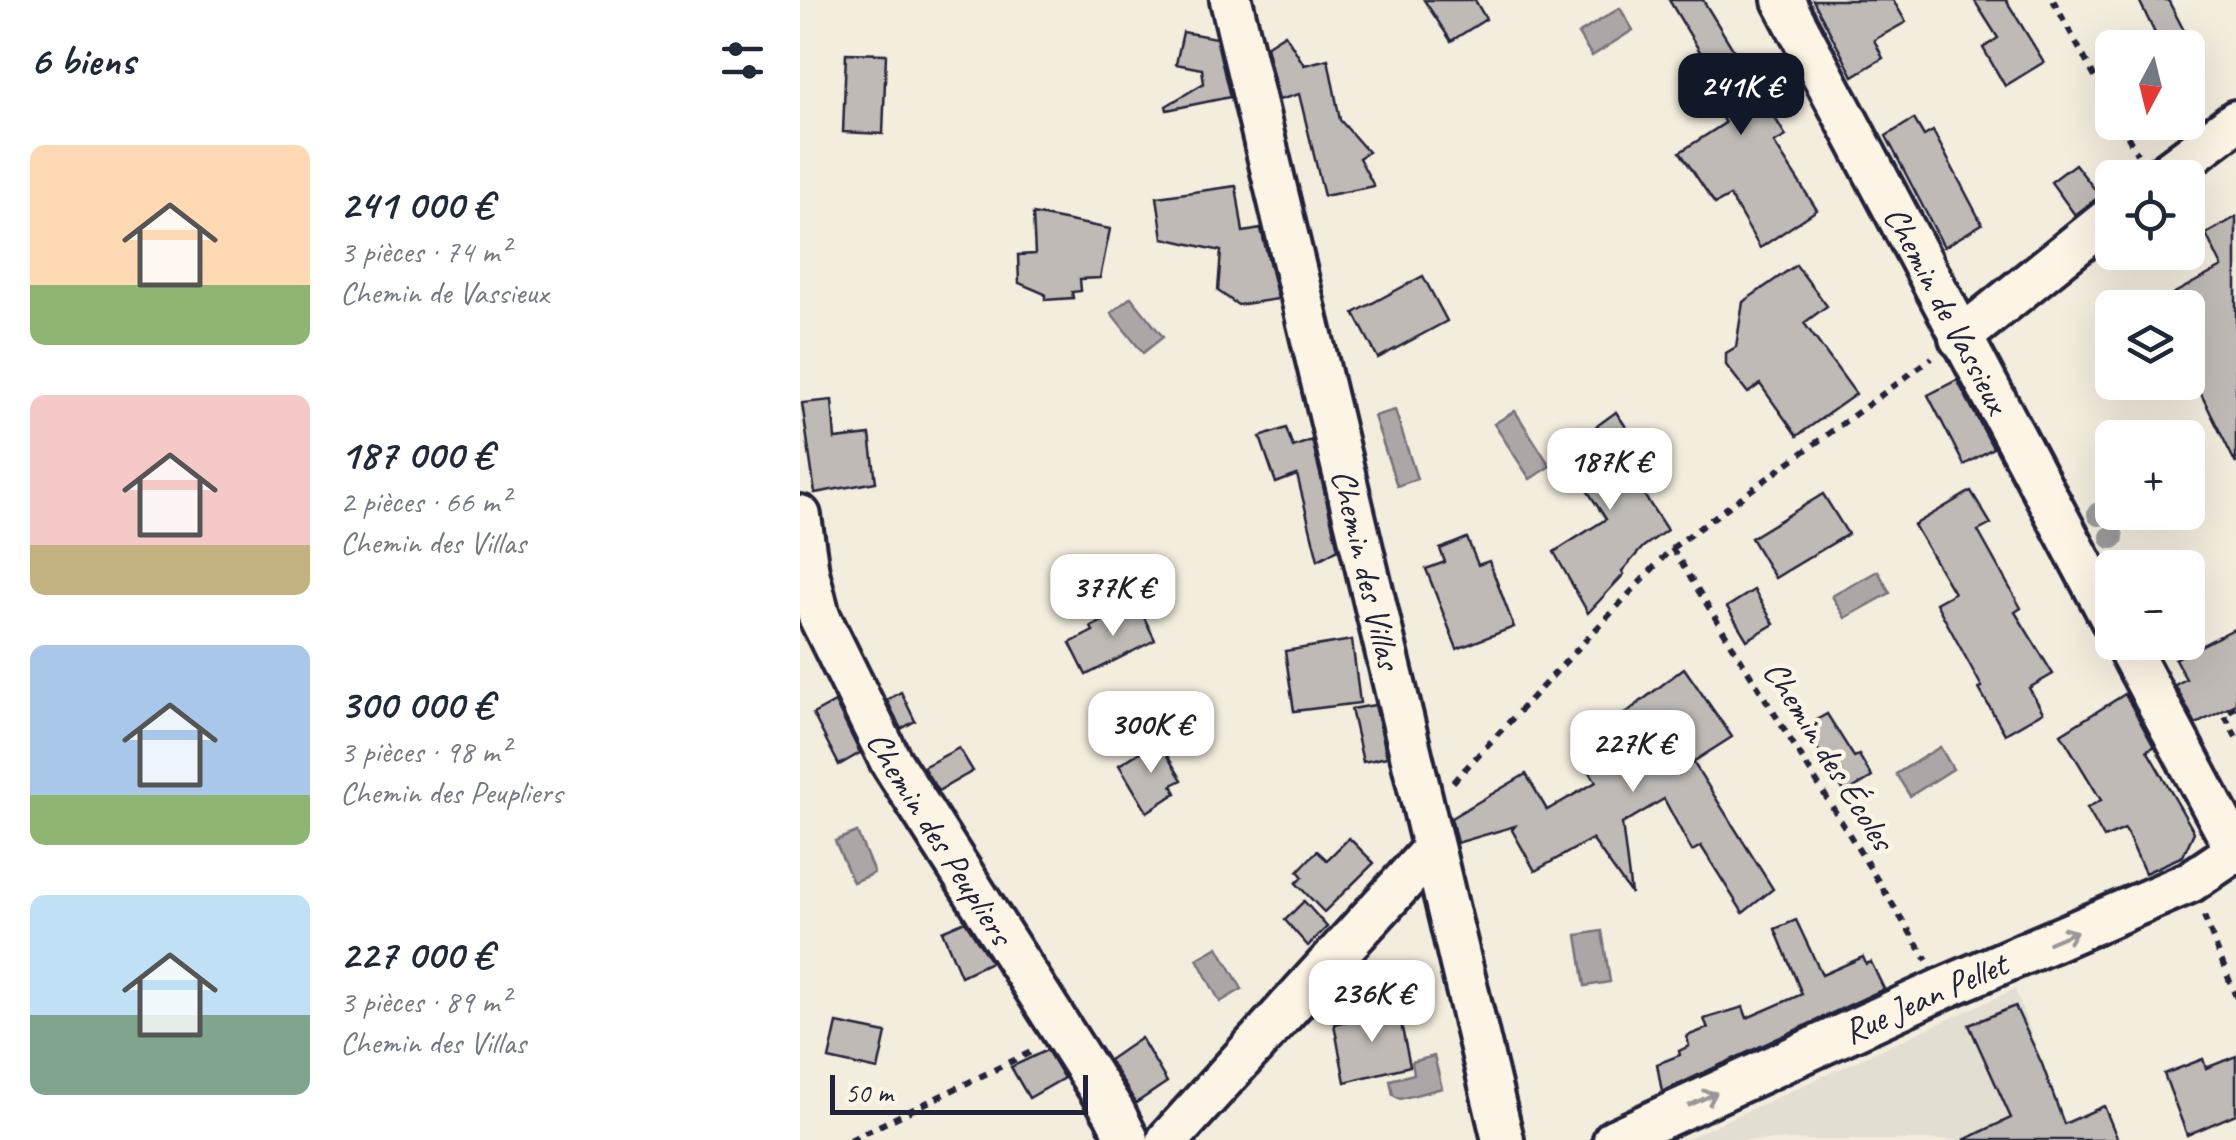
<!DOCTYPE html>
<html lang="fr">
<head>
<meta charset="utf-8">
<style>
	body { margin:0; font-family:Caveat,sans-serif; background:#f2f2f3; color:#1f2937; height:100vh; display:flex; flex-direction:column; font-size:38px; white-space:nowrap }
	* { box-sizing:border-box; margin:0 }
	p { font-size:32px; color:#747a83 }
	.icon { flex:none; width:55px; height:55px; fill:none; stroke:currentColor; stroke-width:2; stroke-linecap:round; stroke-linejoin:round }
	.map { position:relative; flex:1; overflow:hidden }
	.side { display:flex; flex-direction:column; background:#fff; width:800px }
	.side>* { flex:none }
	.needle { width:65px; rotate:187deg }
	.fabs { position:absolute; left:1295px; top:30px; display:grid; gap:20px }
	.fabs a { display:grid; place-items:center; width:110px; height:110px; border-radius:15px; background:#fff; box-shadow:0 10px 40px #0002; font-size:50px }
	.scale { position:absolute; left:30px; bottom:25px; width:258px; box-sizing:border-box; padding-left:10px; border:5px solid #22223b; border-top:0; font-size:28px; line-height:35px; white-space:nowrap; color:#22223b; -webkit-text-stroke:8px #fcf5e5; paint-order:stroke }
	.price { position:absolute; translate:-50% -85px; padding:0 22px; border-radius:20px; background:#fff; color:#222; font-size:32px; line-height:65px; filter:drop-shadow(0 2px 5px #0008) }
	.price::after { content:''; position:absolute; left:50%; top:60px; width:30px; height:22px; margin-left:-15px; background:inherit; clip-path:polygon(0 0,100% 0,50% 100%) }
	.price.current { background:#111827; color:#fff }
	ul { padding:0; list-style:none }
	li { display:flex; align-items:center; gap:30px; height:250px; padding:0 30px }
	li span { display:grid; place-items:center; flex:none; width:280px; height:200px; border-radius:15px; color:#555 }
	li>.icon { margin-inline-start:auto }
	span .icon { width:120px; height:120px; fill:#fffc; stroke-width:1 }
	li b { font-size:42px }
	h2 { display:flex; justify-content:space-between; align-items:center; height:120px; padding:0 30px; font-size:42px }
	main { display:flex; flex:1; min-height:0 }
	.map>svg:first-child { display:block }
</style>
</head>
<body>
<main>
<section class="side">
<h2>6 biens<svg class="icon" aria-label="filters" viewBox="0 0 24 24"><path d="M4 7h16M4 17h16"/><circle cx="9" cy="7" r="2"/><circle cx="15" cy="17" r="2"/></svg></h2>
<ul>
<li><span style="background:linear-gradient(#ffd9b3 70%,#8fb573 0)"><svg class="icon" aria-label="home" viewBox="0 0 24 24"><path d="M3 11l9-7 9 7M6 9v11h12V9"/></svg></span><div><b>241 000 €</b><p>3 pièces · 74 m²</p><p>Chemin de Vassieux</p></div></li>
<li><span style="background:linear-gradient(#f6c9c9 75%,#c2b280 0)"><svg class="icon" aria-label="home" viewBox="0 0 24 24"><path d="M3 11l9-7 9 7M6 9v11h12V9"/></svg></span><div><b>187 000 €</b><p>2 pièces · 66 m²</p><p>Chemin des Villas</p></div></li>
<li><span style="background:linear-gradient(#a9c7e8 75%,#8fb573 0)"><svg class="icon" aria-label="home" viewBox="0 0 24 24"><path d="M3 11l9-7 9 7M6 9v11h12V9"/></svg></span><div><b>300 000 €</b><p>3 pièces · 98 m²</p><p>Chemin des Peupliers</p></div></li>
<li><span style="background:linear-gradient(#bfe0f5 60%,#7fa58c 0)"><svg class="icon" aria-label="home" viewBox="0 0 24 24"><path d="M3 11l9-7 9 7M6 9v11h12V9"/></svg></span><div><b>227 000 €</b><p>3 pièces · 89 m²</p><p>Chemin des Villas</p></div></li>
</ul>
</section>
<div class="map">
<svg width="1436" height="1140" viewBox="0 0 1436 1140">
	<rect width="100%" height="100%" fill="#f3edde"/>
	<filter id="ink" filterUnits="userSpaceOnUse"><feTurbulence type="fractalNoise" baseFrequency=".01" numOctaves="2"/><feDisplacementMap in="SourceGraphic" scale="20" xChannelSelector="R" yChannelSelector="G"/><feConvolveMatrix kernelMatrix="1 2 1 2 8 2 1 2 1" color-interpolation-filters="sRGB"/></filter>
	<g filter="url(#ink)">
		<polygon fill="#e3ded2" points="1215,989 1270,1140 883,1140"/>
		<g fill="#aca7a6" stroke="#75727b" stroke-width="2.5">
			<polygon points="820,8 833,30 792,56 778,34"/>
			<polygon points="331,297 363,337 343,353 311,313"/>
			<polygon points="595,410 617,479 597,486 574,416"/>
			<polygon points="715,411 750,466 730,479 694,424"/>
			<polygon points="1078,571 1090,593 1045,618 1032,596"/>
			<polygon points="1140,747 1153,769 1110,796 1096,774"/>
			<polygon points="57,832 74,873 53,882 35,841"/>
			<polygon points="802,931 810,982 785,986 777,935"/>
			<polygon points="418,947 442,989 420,1002 397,959"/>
			<polygon points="634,1056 642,1088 600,1099 593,1095 590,1080 614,1074 612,1062"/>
		</g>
		<g fill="#bfbab6" stroke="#22223b" stroke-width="2.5">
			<polygon points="624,0 675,0 686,19 651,41"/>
			<polygon points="869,0 903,0 986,136 974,143 1017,210 960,248 930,196 915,204 880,152 925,123 894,73 908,65"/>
			<polygon points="1013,0 1093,0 1106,22 1074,40 1083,58 1053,76"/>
			<polygon points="1174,0 1206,0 1244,62 1205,86 1183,48 1198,38"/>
			<polygon points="1339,0 1368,0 1393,48 1362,48"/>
			<polygon points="383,32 416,38 430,97 367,110 366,106 404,83 402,69 376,64"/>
			<polygon points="485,34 504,65 528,59 540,120 568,152 559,158 574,186 524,196 499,94 479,100 466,46"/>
			<polygon points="46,53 86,54 83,134 43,132"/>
			<polygon points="1114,119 1124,136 1133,131 1182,224 1144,247 1086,136"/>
			<polygon points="1275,164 1300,196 1275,215 1251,182"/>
			<polygon points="436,186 443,232 461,229 478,299 438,305 418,291 421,251 363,238 357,197"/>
			<polygon points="233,214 310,229 300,278 280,279 281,291 272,292 273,298 245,300 245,294 219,283 218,255 235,254"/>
			<polygon points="1436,217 1436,464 1388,368 1388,308 1347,308 1422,267 1406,234"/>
			<polygon points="996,265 1027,306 1004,323 1056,394 997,436 960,384 948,393 926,365 926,353 936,347 943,302"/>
			<polygon points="623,276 647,321 578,358 554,313"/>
			<polygon points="1157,380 1193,448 1164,465 1128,395"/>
			<polygon points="32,400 35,439 70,435 76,482 15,493 2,403"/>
			<polygon points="816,412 851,465 833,478 867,530 843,547 822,571 824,574 788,613 754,552 806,519 770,464 791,450 783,436"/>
			<polygon points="486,428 493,447 512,440 538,549 518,560 497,475 476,483 460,437"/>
			<polygon points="1171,491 1191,524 1178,531 1221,608 1215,612 1253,674 1229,688 1243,712 1205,734 1179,689 1182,687 1136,603 1154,593 1114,525"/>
			<polygon points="1023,494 1048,534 975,578 951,538"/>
			<polygon points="667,538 678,565 689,561 714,627 657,649 626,569 645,562 640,549"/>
			<polygon points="954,590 974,624 947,640 927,607"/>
			<polygon points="337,603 355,640 286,675 270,643 293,631 291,627"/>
			<polygon points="1436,628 1436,704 1396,724 1375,685 1386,679 1375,659"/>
			<polygon points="552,640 560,703 494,711 485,651"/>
			<polygon points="884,668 932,737 893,762 973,889 943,913 901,846 892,851 864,799 822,824 831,894 792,839 735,871 712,830 715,826 657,843 651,818 726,774 747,810 796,782 781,757 834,730 822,716"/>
			<polygon points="101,692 115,721 101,729 87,700"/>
			<polygon points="1325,694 1354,747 1347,750 1394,832 1383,856 1345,873 1325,829 1304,838 1287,808 1301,800 1261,734"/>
			<polygon points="35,702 60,753 39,765 13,714"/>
			<polygon points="575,705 587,757 563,762 551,709"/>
			<polygon points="1027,714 1054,757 1059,755 1072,777 1045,793 1004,727"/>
			<polygon points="358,741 382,780 372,785 376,793 347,812 319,765"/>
			<polygon points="159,748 173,771 138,791 123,767"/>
			<polygon points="549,838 574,863 524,912 496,883 503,877 498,871 517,851 527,860"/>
			<polygon points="504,901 527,927 508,946 485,920"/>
			<polygon points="996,920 1022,975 1063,957 1066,964 1071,962 1084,989 862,1092 857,1064 880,1055 879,1051 889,1046 887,1036 908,1028 904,1019 943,1007 947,1018 1002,994 975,929"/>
			<polygon points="165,921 191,962 161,976 142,931"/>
			<polygon points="1215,1006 1242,1064 1264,1124 1304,1106 1318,1140 1164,1140 1211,1118 1169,1025"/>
			<polygon points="598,1009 610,1066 545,1082 534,1024"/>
			<polygon points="37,1023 86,1033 78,1070 29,1059"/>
			<polygon points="341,1038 367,1082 336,1103 309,1060"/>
			<polygon points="247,1050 264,1078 229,1098 211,1067"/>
			<polygon points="1436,1056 1436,1114 1387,1135 1364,1074 1403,1059 1406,1068"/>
		</g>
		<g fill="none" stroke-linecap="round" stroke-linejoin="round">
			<defs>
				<g id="street">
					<path id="s1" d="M431,0l272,1140"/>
					<path id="s2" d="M983,0l329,620"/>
					<polyline points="1360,178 1436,121"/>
					<polyline points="1160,338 1312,216"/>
					<path id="s3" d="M0,516l8,56 11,44 71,144 224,352 14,28"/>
					<polyline points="1325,642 1436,850"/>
					<polyline points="368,1140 633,849"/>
					<path id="s4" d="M814,1140l330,-152 246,-106 46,-31"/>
				</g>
			</defs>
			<use href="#street" stroke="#22223b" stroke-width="48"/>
			<g stroke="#22223b" stroke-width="6" stroke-dasharray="8 8" stroke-linecap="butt">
				<polyline points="1253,0 1312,109"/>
				<polyline points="1320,122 1337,154"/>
				<polyline points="872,548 1127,960"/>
				<polyline points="1436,707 1424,714 1436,737"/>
				<polyline points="653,782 872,548 1132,358"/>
				<polyline points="1404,916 1436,997"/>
				<polyline points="50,1140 235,1050"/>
			</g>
			<use href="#street" stroke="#fcf5e5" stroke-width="40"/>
		</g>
		<g fill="#9d9a9b">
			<circle cx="1299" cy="514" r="12"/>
			<circle cx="1312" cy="537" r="12"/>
		</g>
		<defs><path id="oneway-shaft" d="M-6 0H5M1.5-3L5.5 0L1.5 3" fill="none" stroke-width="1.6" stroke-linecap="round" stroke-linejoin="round" transform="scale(2.5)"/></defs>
		<g stroke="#9a9698">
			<use href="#oneway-shaft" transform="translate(1263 937) rotate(-23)"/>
			<use href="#oneway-shaft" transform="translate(903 1099) rotate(-25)"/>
		</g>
	</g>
	<g text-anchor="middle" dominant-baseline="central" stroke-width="9" stroke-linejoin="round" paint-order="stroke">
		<g font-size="35" fill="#22223b" stroke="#fcf5e5">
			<text stroke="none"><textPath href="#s2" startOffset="350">Chemin de Vassieux</textPath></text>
			<text stroke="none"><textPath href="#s1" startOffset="585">Chemin des Villas</textPath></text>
			<text transform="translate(1029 755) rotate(58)">Chemin des Écoles</text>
			<text stroke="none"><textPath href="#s3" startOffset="355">Chemin des Peupliers</textPath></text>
			<text stroke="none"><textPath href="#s4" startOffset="342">Rue Jean Pellet</textPath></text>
		</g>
	</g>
</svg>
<div class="fabs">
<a><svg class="needle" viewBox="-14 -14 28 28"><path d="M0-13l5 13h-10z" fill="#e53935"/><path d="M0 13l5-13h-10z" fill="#747a83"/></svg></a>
<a><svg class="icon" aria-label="locate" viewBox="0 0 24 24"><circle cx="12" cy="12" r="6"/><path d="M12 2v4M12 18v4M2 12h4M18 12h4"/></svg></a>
<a><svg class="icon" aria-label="layers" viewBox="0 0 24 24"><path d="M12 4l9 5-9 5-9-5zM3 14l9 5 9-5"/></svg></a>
<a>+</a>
<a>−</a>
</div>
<div class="scale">50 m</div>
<b class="price current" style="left:941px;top:138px">241K €</b>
<b class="price" style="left:810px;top:513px">187K €</b>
<b class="price" style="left:313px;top:639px">377K €</b>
<b class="price" style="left:351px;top:776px">300K €</b>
<b class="price" style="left:833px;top:795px">227K €</b>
<b class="price" style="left:572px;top:1045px">236K €</b>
</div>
</main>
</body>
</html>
